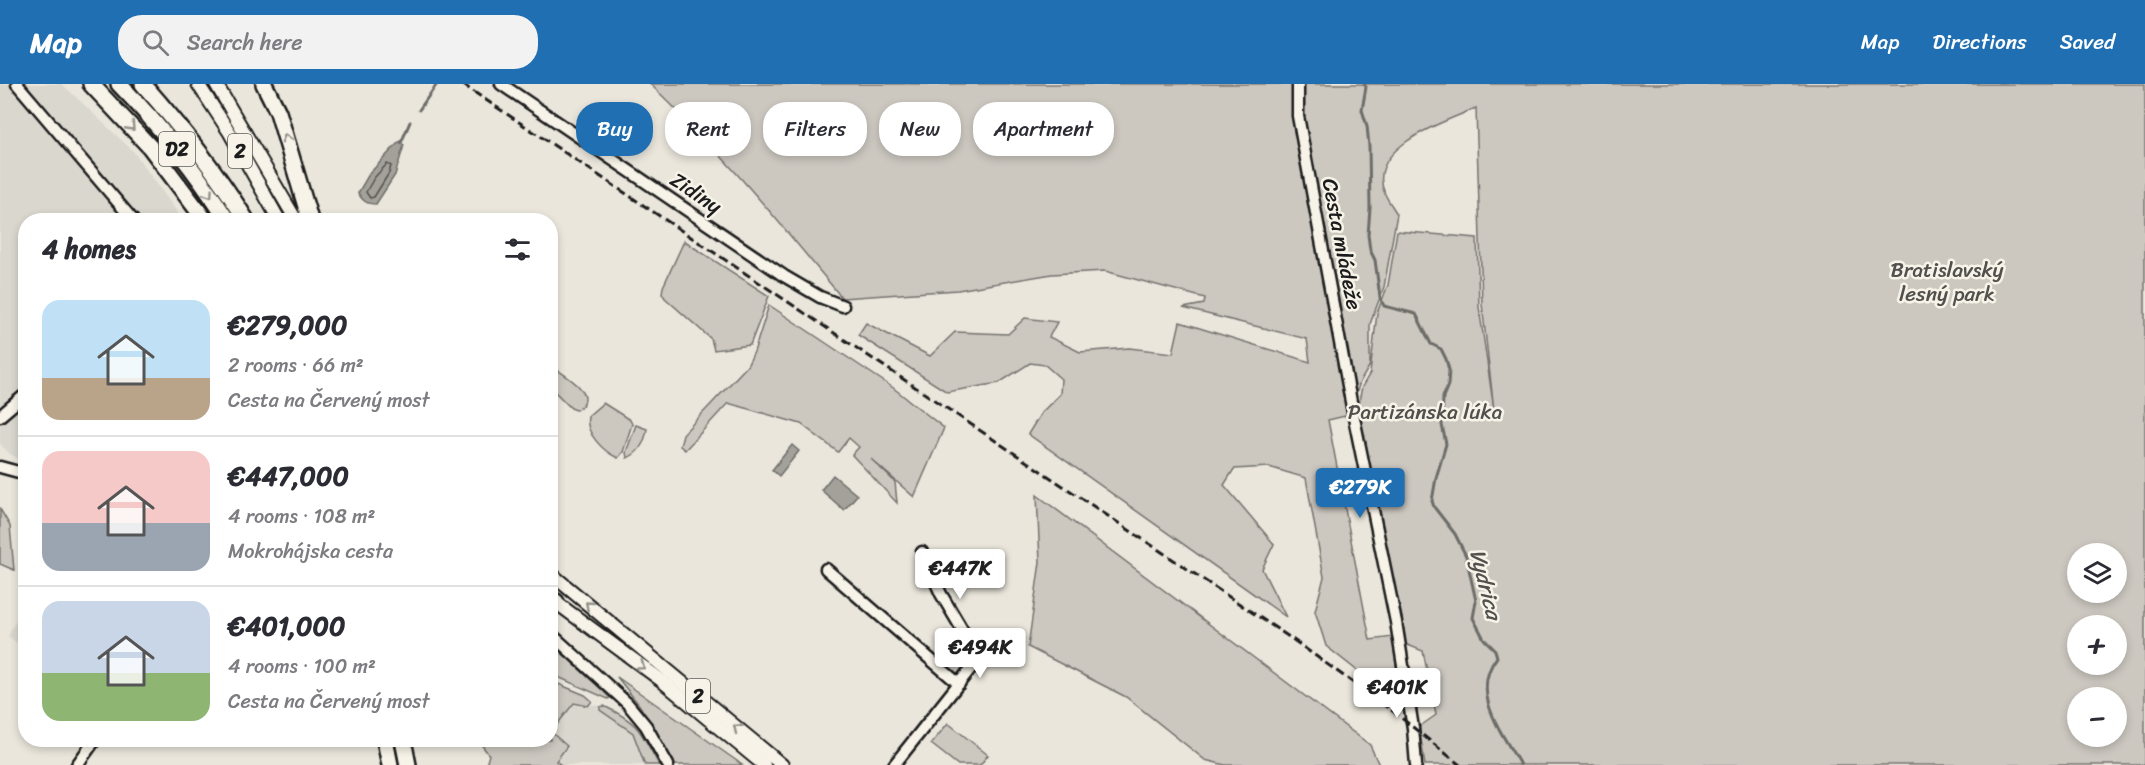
<!DOCTYPE html>
<html lang="en">
<head>
<meta charset="utf-8">
<style>
	body { margin:0; font-family:Sriracha,sans-serif; background:#f2f2f3; color:#2b2b33; height:100vh; display:flex; flex-direction:column; font-size:22px; white-space:nowrap }
	* { box-sizing:border-box; margin:0 }
	p { font-size:20px; color:#7c7c81 }
	.icon { flex:none; width:33px; height:33px; fill:none; stroke:currentColor; stroke-width:2; stroke-linecap:round; stroke-linejoin:round }
	.map { position:relative; flex:1; overflow:hidden }
	.sheet { position:absolute; left:18px; top:129px; width:540px; height:534px; display:flex; flex-direction:column; background:#fff; border-radius:24px; box-shadow:0 3px 9px #0003 }
	.sheet>* { flex:none }
	.banner { position:absolute; left:576px; top:18px; width:570px; height:54px; display:flex; gap:12px }
	.fabs { position:absolute; left:2067px; top:459px; display:grid; gap:12px }
	.fabs a { display:grid; place-items:center; width:60px; height:60px; border-radius:50%; background:#fff; box-shadow:0 3px 9px #0003; font-size:30px }
	.price { position:absolute; translate:-50% -51px; padding:0 14px; border-radius:6px; background:#fff; color:#222; font-size:20px; line-height:39px; filter:drop-shadow(0 2px 3px #0008) }
	.price::after { content:''; position:absolute; left:50%; top:36px; width:18px; height:14px; margin-left:-9px; background:inherit; clip-path:polygon(0 0,100% 0,50% 100%) }
	.price.selected { background:#1f6fb2; color:#fff }
	ul { padding:0; list-style:none }
	li { display:flex; align-items:center; gap:18px; height:150px; padding:0 24px }
	li+li { border-top:2px solid #e1e1e2 }
	li span { display:grid; place-items:center; flex:none; width:168px; height:120px; border-radius:18px; color:#555 }
	li>.icon { margin-inline-start:auto }
	span .icon { width:72px; height:72px; fill:#fffc; stroke-width:1 }
	li b { font-size:26px }
	h2 { display:flex; justify-content:space-between; align-items:center; height:72px; padding:0 24px; font-size:26px }
	.pill { padding:0 21px; border-radius:24px; background:#fff; box-shadow:0 3px 9px #0003; font-size:21px; line-height:54px }
	.pill.selected { background:#1f6fb2; color:#fff }
	header { display:flex; align-items:center; gap:36px; box-sizing:border-box; height:84px; padding:0 30px; background:#1f6fb2; color:#fff }
	header strong { font-size:28px }
	nav { display:flex; gap:33px; margin-inline-start:auto; font-size:21px }
	.search { width:420px; height:54px; background:#f2f2f3; display:flex; align-items:center; gap:15px; box-sizing:border-box; padding:0 21px; border-radius:24px; color:#7c7c81; font-size:22px }
	.map>svg:first-child { display:block }
</style>
</head>
<body>
<header>
<strong>Map</strong>
<div class="search"><svg class="icon" aria-label="search" viewBox="0 0 24 24"><circle cx="10" cy="10" r="6"/><path d="M15 15l6 6"/></svg>Search here</div>
<nav><a>Map</a><a>Directions</a><a>Saved</a></nav>
</header>
<div class="map">
<svg width="2145" height="681" viewBox="0 0 2145 681">
	<rect width="100%" height="100%" fill="#eae6dc"/>
	<filter id="ink" filterUnits="userSpaceOnUse"><feTurbulence type="fractalNoise" baseFrequency=".0167" numOctaves="2"/><feDisplacementMap in="SourceGraphic" scale="12" xChannelSelector="R" yChannelSelector="G"/><feConvolveMatrix kernelMatrix="1 2 1 2 8 2 1 2 1" color-interpolation-filters="sRGB"/></filter>
	<g filter="url(#ink)">
		<g fill="#dad7ce">
			<polygon points="0,0 62,0 133,67 183,136 26,136 25,378 10,370 0,360"/>
			<polygon points="25,519 25,565 8,552"/>
			<polygon points="574,619 596,621 625,638 655,681 548,681 551,648"/>
		</g>
		<g fill="#ccc8c0" stroke="#74726e" stroke-width="1.5" fill-rule="evenodd">
			<path d="M650,0h1495v681h-720l-6,-38 17,-12 -13,-64 -18,-7 -1,-14 -9,-34 -38,-185 5,-24 8,-14 7,-60 11,-28 9,-54 80,7 2,69 15,103 -12,-106 -6,-196c-31,14 -112,39 -91,86 3,7 8,13 12,20l-13,73 -14,37v41l-10,17 -11,33 -21,5 42,220 23,-3 9,69 -76,-60 -11,-35 9,-34 -18,-99 -37,-11 -35,2 -10,16 50,59 -12,25 24,48 -258,-183 13,-21 19,-19 1,-15 -16,-14 -15,-2 -31,20 -52,9 -89,-57 8,-12 64,33 25,-24 53,2 17,-16 32,4 -8,15 31,15 49,-4 44,5 7,-31 130,40 -3,-23 -124,-31 21,-4 1,-6 -100,-27 -53,3 -94,16 -116,8c-61,-74 -122,-148 -192,-214zM2078,470h38v38h-38zM2078,542h38v38h-38zM2078,614h38v38h-38z"/>
			<polygon points="684,157 769,212 750,261 714,266 711,255 665,214 662,209 663,203"/>
			<polygon points="769,221 892,303 944,344 914,413 871,375 895,398 897,419 852,371 859,363 849,354 838,368 801,340 728,319 685,366 680,362 683,350 747,282 754,268"/>
			<path d="M550,281c12,9 53,30 26,45l-5,-2 -20,-20z"/>
			<path d="M603,319l27,17 2,4 -9,28 -5,6c-14,-6 -34,-25 -30,-42z"/>
			<path d="M636,341l11,4c-2,13 -7,24 -20,29l-1,-6z"/>
			<polygon points="1037,411 1370,661 1379,681 1225,681 1205,676 1126,613 1028,563 1040,478"/>
			<polygon points="0,425 10,442 14,486 0,480"/>
			<polygon points="551,559 604,608 610,614 608,615 551,590"/>
			<polygon points="617,593 737,677 742,681 675,681 640,622"/>
			<polygon points="551,597 585,611 592,617 588,622 574,619 551,648 567,662 556,677 561,681 486,681 489,671 478,656 550,656"/>
			<path d="M604,622c37,18 36,25 55,59h-14l-12,-32 -33,-23v-3z"/>
			<polygon points="948,639 988,671 980,681 958,681 931,660"/>
		</g>
		<g fill="#a3a19a" stroke="#6d6c68" stroke-width="1.5">
			<path d="M399,58l5,3 -9,30 -19,29c-10,0 -13,-3 -18,-11l11,-19z"/>
			<polygon points="792,361 799,367 779,392 772,386"/>
			<polygon points="833,391 857,411 844,426 821,406"/>
		</g>
		<g fill="none" stroke-linecap="round" stroke-linejoin="round">
			<polygon stroke="#52514e" stroke-width="1.5" points="387,80 391,82 389,89 374,113 370,114 366,108 374,94"/>
			<g stroke="#6d6c68" stroke-width="3">
				<path d="M1364,0l2,3 -4,23 5,16 2,20 1,62 -2,27 2,15 5,10 5,37 4,9 32,8 15,30 10,5 5,10 3,11 -1,15 -5,12 -1,28 4,19 -10,34 -4,23 2,6 21,27 11,22 10,45 -3,17 11,21 11,11 2,7c-28,36 5,75 23,108"/>
				<polyline points="419,26 437,0"/>
				<polyline points="401,59 410,38"/>
			</g>
			<defs>
				<g id="minor">
					<polyline points="17,0 133,136"/>
					<polyline points="501,0 784,192 820,213 843,222"/>
					<polyline points="1298,0 1298,32 1354,334 1396,538 1413,644 1416,681"/>
					<polyline points="0,332 26,310"/>
					<polyline points="0,383 26,390"/>
					<polyline points="826,485 959,600"/>
					<polyline points="550,549 627,619 646,642 668,681"/>
					<polyline points="77,681 95,656"/>
					<polyline points="894,681 979,574 941,510 922,468"/>
				</g>
				<g id="major">
					<polyline points="198,0 230,49 279,136"/>
					<polyline points="216,0 296,136"/>
					<polyline points="550,489 782,681"/>
					<polyline points="550,514 661,596 764,681"/>
				</g>
				<g id="highway">
					<polyline points="91,0 150,63 205,136"/>
					<path d="M119,0c41,42 77,87 108,136"/>
					<path d="M143,0c38,43 73,87 103,136"/>
					<polyline points="264,0 278,28 310,136"/>
					<polyline points="550,515 556,518"/>
					<polyline points="385,656 390,681"/>
					<polyline points="403,656 408,681"/>
				</g>
			</defs>
			<use href="#minor" stroke="#1c1c1c" stroke-width="15"/>
			<use href="#major" stroke="#1c1c1c" stroke-width="16"/>
			<use href="#highway" stroke="#1c1c1c" stroke-width="20"/>
			<use href="#minor" stroke="#f7f3e8" stroke-width="10"/>
			<use href="#major" stroke="#f7f3e8" stroke-width="12"/>
			<use href="#highway" stroke="#f7f3e8" stroke-width="15"/>
			<polyline stroke="#1c1c1c" stroke-width="3" stroke-dasharray="9 4.5" stroke-linecap="butt" points="462,0 1292,555 1394,628 1460,681"/>
		</g>
		<defs><path id="oneway-chevron" d="M-2-3.5L2.5 0L-2 3.5" fill="none" stroke-width="1.6" stroke-linecap="round" stroke-linejoin="round" transform="scale(1.5)"/></defs>
		<g stroke="#94928c">
			<use href="#oneway-chevron" transform="translate(131 43) rotate(48)"/>
			<use href="#oneway-chevron" transform="translate(286 54) rotate(-107)"/>
			<use href="#oneway-chevron" transform="translate(209 110) rotate(56)"/>
			<use href="#oneway-chevron" transform="translate(589 521) rotate(-139)"/>
			<use href="#oneway-chevron" transform="translate(641 582) rotate(36)"/>
			<use href="#oneway-chevron" transform="translate(737 644) rotate(-141)"/>
		</g>
	</g>
	<g text-anchor="middle" dominant-baseline="central" stroke-width="5" stroke-linejoin="round" paint-order="stroke">
		<g fill="#f7f3e8" stroke="#5e5c59" stroke-width="1.5">
			<rect x="159" y="48" width="36" height="34" rx="4.5"/>
			<rect x="228" y="50" width="24" height="34" rx="4.5"/>
			<rect x="686" y="595" width="24" height="34" rx="4.5"/>
		</g>
		<g font-size="20" font-weight="bold" fill="#1c1c1c">
			<text x="177" y="65">D2</text>
			<text x="240" y="67">2</text>
			<text x="698" y="612">2</text>
		</g>
		<g font-size="21" fill="#1c1c1c" stroke="#f7f3e8">
			<text transform="translate(696 109) rotate(34)">Zidiny</text>
			<text transform="translate(1342 160) rotate(79)">Cesta mládeže</text>
		</g>
		<g font-size="21" fill="#51504d" stroke="#f7f3e8">
			<text x="1947" y="186">Bratislavský<tspan x="1947" dy="24">lesný park</tspan></text>
			<text x="1425" y="328">Partizánska lúka</text>
		</g>
		<g font-size="22" font-style="italic" fill="#52514e" stroke="#f7f3e8">
			<text transform="translate(1486 500) rotate(76)">Vydrica</text>
		</g>
	</g>
</svg>
<div class="fabs">
<a><svg class="icon" aria-label="layers" viewBox="0 0 24 24"><path d="M12 4l9 5-9 5-9-5zM3 14l9 5 9-5"/></svg></a>
<a>+</a>
<a>−</a>
</div>
<b class="price selected" style="left:1360px;top:435px">€279K</b>
<b class="price" style="left:960px;top:516px">€447K</b>
<b class="price" style="left:980px;top:595px">€494K</b>
<b class="price" style="left:1397px;top:635px">€401K</b>
<div class="banner">
<a class="pill selected">Buy</a>
<a class="pill">Rent</a>
<a class="pill">Filters</a>
<a class="pill">New</a>
<a class="pill">Apartment</a>
</div>
<section class="sheet">
<h2>4 homes<svg class="icon" aria-label="filters" viewBox="0 0 24 24"><path d="M4 7h16M4 17h16"/><circle cx="9" cy="7" r="2"/><circle cx="15" cy="17" r="2"/></svg></h2>
<ul>
<li><span style="background:linear-gradient(#bfe0f5 65%,#b9a48a 0)"><svg class="icon" aria-label="home" viewBox="0 0 24 24"><path d="M3 11l9-7 9 7M6 9v11h12V9"/></svg></span><div><b>€279,000</b><p>2 rooms · 66 m²</p><p>Cesta na Červený most</p></div></li>
<li><span style="background:linear-gradient(#f6c9c9 60%,#9aa5b1 0)"><svg class="icon" aria-label="home" viewBox="0 0 24 24"><path d="M3 11l9-7 9 7M6 9v11h12V9"/></svg></span><div><b>€447,000</b><p>4 rooms · 108 m²</p><p>Mokrohájska cesta</p></div></li>
<li><span style="background:linear-gradient(#c9d6e8 60%,#8fb573 0)"><svg class="icon" aria-label="home" viewBox="0 0 24 24"><path d="M3 11l9-7 9 7M6 9v11h12V9"/></svg></span><div><b>€401,000</b><p>4 rooms · 100 m²</p><p>Cesta na Červený most</p></div></li>
</ul>
</section>
</div>
</body>
</html>
